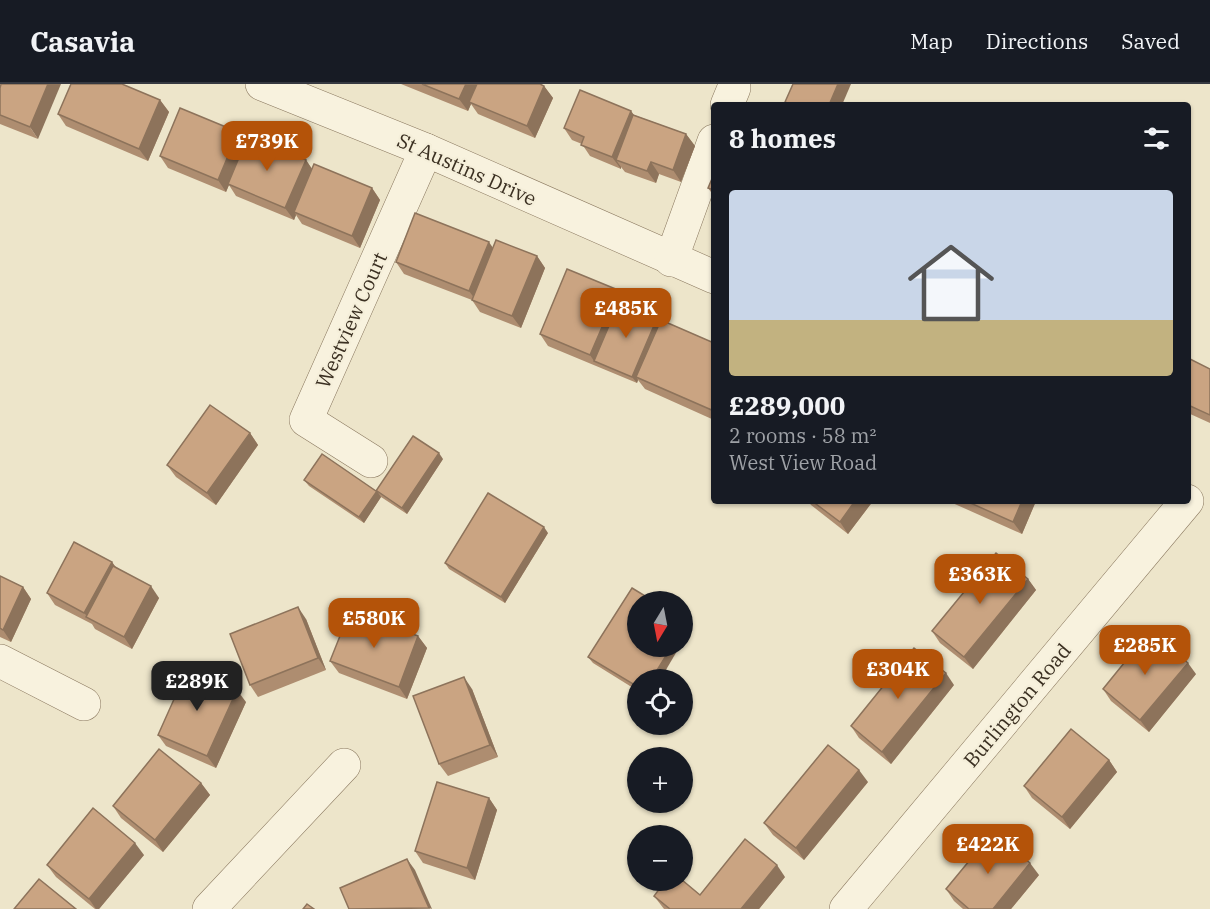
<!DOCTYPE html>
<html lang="en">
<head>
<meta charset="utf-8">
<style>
	body { margin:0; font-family:"IBM Plex Serif",serif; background:#242831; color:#f1f3f6; height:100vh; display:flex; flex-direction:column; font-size:22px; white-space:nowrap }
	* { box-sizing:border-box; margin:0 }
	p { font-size:20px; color:#9ea1a6 }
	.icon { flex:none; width:33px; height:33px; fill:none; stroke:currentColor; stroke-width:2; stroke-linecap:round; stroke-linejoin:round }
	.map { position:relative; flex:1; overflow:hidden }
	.panel { position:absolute; left:711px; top:18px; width:480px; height:402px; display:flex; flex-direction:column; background:#171b24; border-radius:6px; box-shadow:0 2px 4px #0004 }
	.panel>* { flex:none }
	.needle { width:39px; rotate:190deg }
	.buttons { position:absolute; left:627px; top:507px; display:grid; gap:12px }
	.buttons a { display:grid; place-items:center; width:66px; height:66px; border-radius:50%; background:#171b24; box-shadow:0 2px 4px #0004; font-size:30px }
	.price { position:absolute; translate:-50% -51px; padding:0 14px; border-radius:12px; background:#b45309; color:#fff; font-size:20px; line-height:39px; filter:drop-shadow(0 2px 3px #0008) }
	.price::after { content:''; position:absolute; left:50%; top:36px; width:18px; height:14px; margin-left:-9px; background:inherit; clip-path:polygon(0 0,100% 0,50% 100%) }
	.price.selected { background:#222; color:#fff }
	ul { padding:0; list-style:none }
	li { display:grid; align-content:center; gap:12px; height:318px; padding:0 18px }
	li span { display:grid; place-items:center; height:186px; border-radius:6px; color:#555 }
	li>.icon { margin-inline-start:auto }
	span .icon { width:108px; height:108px; fill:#fffc; stroke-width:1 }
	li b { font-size:26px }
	h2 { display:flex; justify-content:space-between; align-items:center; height:72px; padding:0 18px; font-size:26px }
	header { display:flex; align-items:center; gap:36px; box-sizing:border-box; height:84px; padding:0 30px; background:#171b24; border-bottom:2px solid #363941 }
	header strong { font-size:28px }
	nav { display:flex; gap:33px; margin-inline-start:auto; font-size:21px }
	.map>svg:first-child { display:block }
</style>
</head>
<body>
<header>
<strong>Casavia</strong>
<nav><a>Map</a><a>Directions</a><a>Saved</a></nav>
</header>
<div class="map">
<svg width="1210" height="825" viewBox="0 0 1210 825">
	<rect width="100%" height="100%" fill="#ede5ca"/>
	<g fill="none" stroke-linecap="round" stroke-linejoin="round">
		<defs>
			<g id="street">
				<polyline points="262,0 426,66 714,193"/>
				<polyline points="727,21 734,4"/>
				<polyline points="671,176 714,57"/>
				<polyline points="371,377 306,336 426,66"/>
				<polyline points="0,577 84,620"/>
				<polyline points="209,825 344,681"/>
				<polyline points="846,825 1187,417"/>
			</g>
		</defs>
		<use href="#street" stroke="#8a785f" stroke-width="34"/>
		<use href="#street" stroke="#f8f2de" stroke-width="33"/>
	</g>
	<g fill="#ae8d70">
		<polygon points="1,0 38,55 0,40 0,4"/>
		<polygon points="401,0 540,0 544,2 553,14 535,54 478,30 471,20 468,27"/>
		<polygon points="160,16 169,28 148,77 66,42 58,30"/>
		<polygon points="631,27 634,31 686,50 695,62 681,98 659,90 656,99 625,88 621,83 621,85 590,72 582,60 572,56 564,44"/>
		<polygon points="245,59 306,76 312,85 372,104 380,116 360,164 302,140 296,131 294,136 236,112 229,101 226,108 168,84 160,72"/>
		<polygon points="714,90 714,112 708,104"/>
		<polygon points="493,164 537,172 545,184 521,244 480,228 472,216 404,190 396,178"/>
		<polygon points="618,206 626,218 661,236 714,259 714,336 645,305 638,296 637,299 548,262 540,250"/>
		<polygon points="1188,274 1210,285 1210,339 1188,329"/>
		<polygon points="250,349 258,361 216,421 176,393 167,381"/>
		<polygon points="443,375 407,430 381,413 364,439 309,402 304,396 376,407"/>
		<polygon points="808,417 873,417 848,450 811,421"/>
		<polygon points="948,417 1036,417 1022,450"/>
		<polygon points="548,449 505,519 449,485 445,479"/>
		<polygon points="112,478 115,482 159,514 132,565 95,545 92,540 55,521 47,509"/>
		<polygon points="0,492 23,503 31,515 11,558 0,553"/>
		<polygon points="1028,495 1036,506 973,585 940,559 932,547"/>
		<polygon points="306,535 326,586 258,613 250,601"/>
		<polygon points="418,552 427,564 407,615 339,589 330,577"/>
		<polygon points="588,573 638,596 638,607 593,579"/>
		<polygon points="1196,590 1149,648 1111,617 1103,605"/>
		<polygon points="954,601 891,680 859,654 851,642"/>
		<polygon points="472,605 498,673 448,692 439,680"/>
		<polygon points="246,618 216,684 166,662 158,651"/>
		<polygon points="1109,676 1117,688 1070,745 1032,714 1024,702"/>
		<polygon points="868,698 804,776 773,751 764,739"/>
		<polygon points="201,699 210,711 163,768 121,734 113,722"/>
		<polygon points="489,714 497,726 475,796 423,779 415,767"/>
		<polygon points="144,771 99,825 95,825 56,793 47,781"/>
		<polygon points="1039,791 1011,825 963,825 954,817 946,805"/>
		<polygon points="785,793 759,825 664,825 654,812 700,811"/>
	</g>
	<g fill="#8d735b">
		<polygon points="48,0 61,0 38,55 30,43"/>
		<polygon points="466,0 479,0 469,18 471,20 468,27 459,15"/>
		<polygon points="838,0 851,0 842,21 829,21"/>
		<polygon points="544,2 553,14 535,54 527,42"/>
		<polygon points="160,16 169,28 148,77 139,65"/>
		<polygon points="631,27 639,39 616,76 621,83 621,85 612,73"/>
		<polygon points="238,48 246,60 226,108 218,96"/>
		<polygon points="686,50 695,62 681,98 673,86"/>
		<polygon points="306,76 314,88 294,128 296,131 294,136 285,124"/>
		<polygon points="651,78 659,90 656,99 647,87"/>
		<polygon points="372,104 380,116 360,164 352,152"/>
		<polygon points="489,158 497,170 478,219 469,207"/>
		<polygon points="537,172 545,184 521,244 512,232"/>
		<polygon points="618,206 626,217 600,279 594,277 590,271"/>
		<polygon points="658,232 662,238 636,293 638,296 637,299 632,293"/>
		<polygon points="250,349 258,361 216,421 207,409"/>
		<polygon points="439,369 443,375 407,430 402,424"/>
		<polygon points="377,407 381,413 364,439 359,433"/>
		<polygon points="855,417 873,417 848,450 840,438"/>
		<polygon points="1022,417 1036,417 1022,450 1013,438"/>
		<polygon points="544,443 548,449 505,519 501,513"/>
		<polygon points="112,478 120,490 88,533 84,529"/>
		<polygon points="1028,495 1036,506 973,585 964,573"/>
		<polygon points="151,502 159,514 132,565 124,553"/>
		<polygon points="23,503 31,515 11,558 3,546"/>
		<polygon points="298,523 306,535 326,586 318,574"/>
		<polygon points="687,538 692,544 682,559 682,545"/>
		<polygon points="418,552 427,564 407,615 399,603"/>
		<polygon points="672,562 680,562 660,596 651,596"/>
		<polygon points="1188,579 1196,590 1149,648 1140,636"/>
		<polygon points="946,589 954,601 891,680 882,668"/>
		<polygon points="464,593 472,605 498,673 490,661"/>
		<polygon points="237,606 246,618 216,684 207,672"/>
		<polygon points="1109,676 1117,688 1070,745 1062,733"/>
		<polygon points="859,686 868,698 804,776 796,764"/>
		<polygon points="201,699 210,711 163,768 155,756"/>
		<polygon points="489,714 497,726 475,796 467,784"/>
		<polygon points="135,759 144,771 99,825 96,825 89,815"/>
		<polygon points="407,775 415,786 432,825 429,824"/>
		<polygon points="1030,779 1039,791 1011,825 993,825"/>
		<polygon points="777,781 785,793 759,825 741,825"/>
	</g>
	<g fill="#caa482" stroke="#8d735b" stroke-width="1.5">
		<polygon points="1,0 48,0 30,43 0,31 0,4"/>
		<polygon points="71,0 122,0 160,16 139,65 58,30"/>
		<polygon points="422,0 466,0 459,15"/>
		<polygon points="477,0 540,0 544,2 527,42 469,18"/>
		<polygon points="793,0 838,0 829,21 793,21 785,18"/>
		<polygon points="580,6 631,27 612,73 581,61 584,53 564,44"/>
		<polygon points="180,24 238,48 218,96 160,72"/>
		<polygon points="633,31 686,50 673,86 651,78 647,87 616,76"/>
		<polygon points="248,52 306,76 285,124 228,100"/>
		<polygon points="314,80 372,104 352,152 294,128"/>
		<polygon points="714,90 714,106 708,104"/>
		<polygon points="415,129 489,158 469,207 396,178"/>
		<polygon points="496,156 537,172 512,232 472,216"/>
		<polygon points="567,185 618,206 590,271 540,250"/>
		<polygon points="620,216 658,232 632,293 594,277"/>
		<polygon points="661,236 714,259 714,327 636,293"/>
		<polygon points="1188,274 1210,285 1210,331 1188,321"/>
		<polygon points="210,321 250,349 207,409 167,381"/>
		<polygon points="413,352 439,369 402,424 377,407 359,433 304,396 322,370 376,407"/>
		<polygon points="488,409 544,443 501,513 445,479"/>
		<polygon points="812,417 855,417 840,438"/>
		<polygon points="966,417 1022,417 1013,438"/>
		<polygon points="74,458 112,478 84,529 47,509"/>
		<polygon points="996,469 1028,495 964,573 932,547"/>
		<polygon points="113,482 151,502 124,553 86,533"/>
		<polygon points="0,492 23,503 3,546 0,544"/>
		<polygon points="632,504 655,518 638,518 638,562 672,562 651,596 638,596 638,603 588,573"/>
		<polygon points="298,523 318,574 250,601 230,550"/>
		<polygon points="350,527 418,552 399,603 330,577"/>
		<polygon points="682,535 687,538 682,545"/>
		<polygon points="1150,547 1188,579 1140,636 1103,605"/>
		<polygon points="914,564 946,589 882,668 851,642"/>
		<polygon points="188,584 237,606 207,672 158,651"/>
		<polygon points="464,593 490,661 439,680 413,612"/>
		<polygon points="1071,645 1109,676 1062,733 1024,702"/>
		<polygon points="828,661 859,686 796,764 764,739"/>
		<polygon points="159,665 201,699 155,756 113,722"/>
		<polygon points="437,698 489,714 467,784 415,767"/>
		<polygon points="93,724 135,759 89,815 47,781"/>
		<polygon points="993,748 1030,779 993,825 969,825 946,805"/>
		<polygon points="745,755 777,781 741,825 670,825 654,812 666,796 682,796 700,811"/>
		<polygon points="407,775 429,824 349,825 340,804"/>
		<polygon points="39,795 76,825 14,825"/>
		<polygon points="307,820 314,825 303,825"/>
	</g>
	<g text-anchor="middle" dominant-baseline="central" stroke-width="4.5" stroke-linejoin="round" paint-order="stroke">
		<g font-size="20" fill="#3b3022" stroke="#f5efda">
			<text transform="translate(467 85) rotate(24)">St Austins Drive</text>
			<text transform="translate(351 236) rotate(-66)">Westview Court</text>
			<text transform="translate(1017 621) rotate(-50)">Burlington Road</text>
		</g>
	</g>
</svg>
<div class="buttons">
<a><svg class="needle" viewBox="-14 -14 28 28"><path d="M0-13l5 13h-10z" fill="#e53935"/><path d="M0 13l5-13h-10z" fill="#9ea1a6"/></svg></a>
<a><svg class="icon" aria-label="locate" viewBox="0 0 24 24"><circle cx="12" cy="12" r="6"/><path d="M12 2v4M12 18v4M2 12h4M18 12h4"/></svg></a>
<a>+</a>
<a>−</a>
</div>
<b class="price" style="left:267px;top:88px">£739K</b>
<b class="price" style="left:626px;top:255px">£485K</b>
<b class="price" style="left:980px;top:521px">£363K</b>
<b class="price" style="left:374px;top:565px">£580K</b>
<b class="price" style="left:1145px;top:592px">£285K</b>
<b class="price" style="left:898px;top:616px">£304K</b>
<b class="price selected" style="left:197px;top:628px">£289K</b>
<b class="price" style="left:988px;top:791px">£422K</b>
<section class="panel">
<h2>8 homes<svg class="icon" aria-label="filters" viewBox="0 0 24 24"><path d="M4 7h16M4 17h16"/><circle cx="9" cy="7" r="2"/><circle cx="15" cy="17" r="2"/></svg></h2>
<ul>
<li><span style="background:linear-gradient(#c9d6e8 70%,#c2b280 0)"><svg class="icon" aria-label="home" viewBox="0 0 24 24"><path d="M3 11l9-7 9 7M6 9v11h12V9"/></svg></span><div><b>£289,000</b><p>2 rooms · 58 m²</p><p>West View Road</p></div></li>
</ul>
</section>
</div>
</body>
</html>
